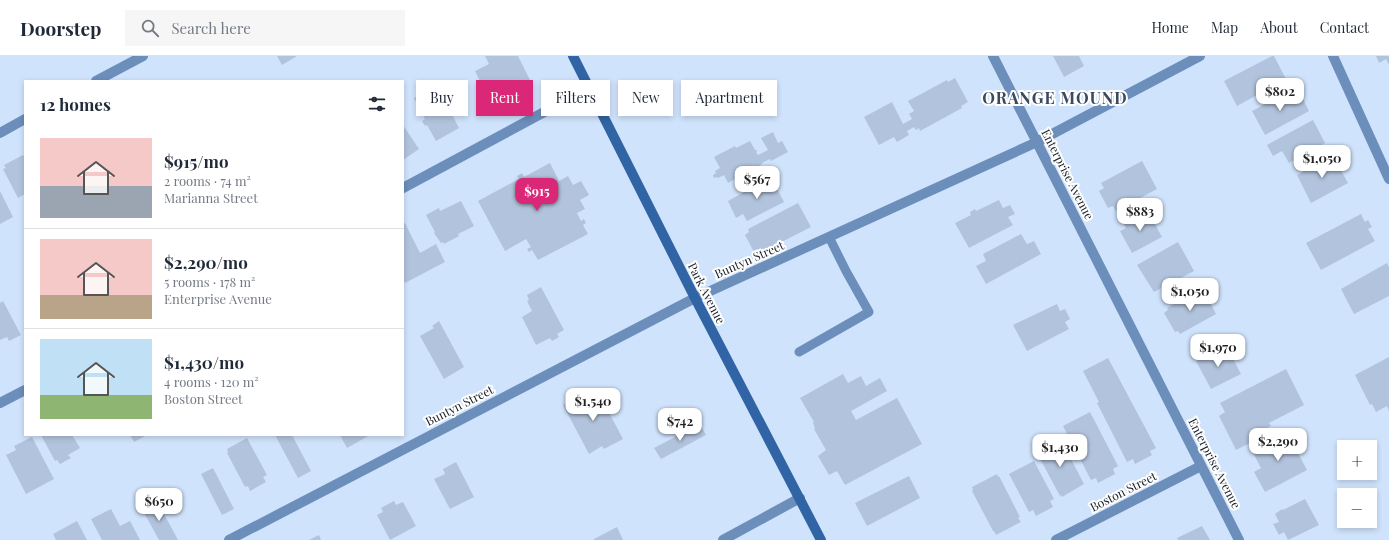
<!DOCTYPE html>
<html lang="en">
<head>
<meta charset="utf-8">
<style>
	body { margin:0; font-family:"Playfair Display",serif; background:#f6f6f7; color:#1f2937; height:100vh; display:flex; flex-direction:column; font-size:15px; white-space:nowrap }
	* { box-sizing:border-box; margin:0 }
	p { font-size:13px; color:#747a83 }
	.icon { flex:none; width:22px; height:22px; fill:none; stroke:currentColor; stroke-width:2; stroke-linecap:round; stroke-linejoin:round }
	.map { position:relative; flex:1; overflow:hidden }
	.sheet { position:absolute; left:24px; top:24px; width:380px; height:356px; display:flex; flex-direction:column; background:#fff; border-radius:0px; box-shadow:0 2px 6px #0003 }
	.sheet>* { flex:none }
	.banner { position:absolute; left:416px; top:24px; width:380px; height:36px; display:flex; gap:8px }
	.tools { position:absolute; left:1337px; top:384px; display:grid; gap:8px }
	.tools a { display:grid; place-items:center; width:40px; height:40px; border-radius:0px; background:#fff; box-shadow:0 2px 6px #0003; font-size:20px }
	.price { position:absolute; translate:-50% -34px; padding:0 9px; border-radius:8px; background:#fff; color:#222; font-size:13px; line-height:26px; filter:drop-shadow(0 1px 2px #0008) }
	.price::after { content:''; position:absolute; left:50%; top:24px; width:12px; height:9px; margin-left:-6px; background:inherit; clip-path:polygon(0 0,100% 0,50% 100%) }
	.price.on { background:#db2777; color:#fff }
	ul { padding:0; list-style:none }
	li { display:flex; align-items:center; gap:12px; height:100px; padding:0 16px }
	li+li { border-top:1px solid #e0e1e3 }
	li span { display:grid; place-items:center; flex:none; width:112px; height:80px; border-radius:0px; color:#555 }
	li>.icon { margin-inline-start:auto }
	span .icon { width:48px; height:48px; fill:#fffc; stroke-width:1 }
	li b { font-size:17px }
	h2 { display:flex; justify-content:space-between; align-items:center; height:48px; padding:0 16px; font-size:17px }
	.tag { padding:0 14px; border-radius:0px; background:#fff; box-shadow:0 2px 6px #0003; font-size:14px; line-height:36px }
	.tag.on { background:#db2777; color:#fff }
	header { display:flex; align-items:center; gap:24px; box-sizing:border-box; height:56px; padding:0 20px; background:#fff; border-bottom:1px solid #e0e1e3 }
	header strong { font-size:19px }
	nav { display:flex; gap:22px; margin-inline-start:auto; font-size:14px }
	.search { width:280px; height:36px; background:#f6f6f7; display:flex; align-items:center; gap:10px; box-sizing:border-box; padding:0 14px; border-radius:0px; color:#747a83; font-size:15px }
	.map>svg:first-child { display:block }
</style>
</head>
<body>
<header>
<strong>Doorstep</strong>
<div class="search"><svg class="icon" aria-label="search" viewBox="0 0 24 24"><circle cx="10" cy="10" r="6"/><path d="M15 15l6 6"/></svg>Search here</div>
<nav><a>Home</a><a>Map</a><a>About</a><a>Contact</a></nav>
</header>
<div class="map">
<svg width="1389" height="484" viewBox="0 0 1389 484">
	<rect width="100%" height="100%" fill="#d0e3fc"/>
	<g fill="#b2c4dd">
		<polygon points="277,0 297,0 282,9"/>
		<polygon points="485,0 518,0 530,24 527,26 528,28 491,47 475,15 489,8"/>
		<polygon points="1053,0 1079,0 1084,10 1064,21"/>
		<polygon points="1272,0 1274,0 1286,23 1237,50 1224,25"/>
		<polygon points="1376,0 1389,0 1389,9 1386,3 1379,7"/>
		<polygon points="955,22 968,46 961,50 962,52 920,75 919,72 916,74 914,71 907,75 909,79 897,86 894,81 879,89 864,61 892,46 903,68 912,63 909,58 914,55 908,45 947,24 948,26"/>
		<polygon points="437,30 459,72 436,85 427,69 425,70 422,65 425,63 414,42"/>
		<polygon points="1292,34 1295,40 1300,37 1309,55 1265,79 1252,55"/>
		<polygon points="1313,64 1325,87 1289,107 1282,95 1273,100 1267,89"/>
		<polygon points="403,69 419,93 403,104"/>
		<polygon points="773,76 778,87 782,85 788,96 771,105 770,103 762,107 762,108 757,111 757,113 754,114 753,113 728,127 724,119 718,122 717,121 714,122 713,119 716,117 715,115 720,112 714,101 735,90 736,92 750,85 755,94 757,94 757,95 756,96 758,99 768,94 761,82"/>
		<polygon points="23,99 25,102 25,138 18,142 3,113 6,112 4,109"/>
		<polygon points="1333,100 1348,127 1311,147 1297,119"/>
		<polygon points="1142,105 1157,133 1116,155 1113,150 1108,152 1099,135 1104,132 1101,127"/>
		<polygon points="550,107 559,125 568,120 573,129 581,125 589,139 580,144 585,153 577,157 581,165 584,163 586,167 583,169 588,178 538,204 532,194 529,196 527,193 531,191 526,183 505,195 478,145 519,123 517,120 522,117 524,121"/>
		<polygon points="771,121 784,146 747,165 743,158 736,162 728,145"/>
		<polygon points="0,135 13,161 0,168"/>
		<polygon points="999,144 1003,152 1010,149 1015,158 1008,161 1013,169 969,192 955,167 971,159 970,156 975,153 976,155"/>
		<polygon points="461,145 474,170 458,178 459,180 444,188 443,186 441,187 434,177 435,176 426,159 439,152 440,155"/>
		<polygon points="798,147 811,171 760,197 759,195 755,198 745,179 749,176 748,173"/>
		<polygon points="1148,155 1162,181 1132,197 1120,175 1126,172 1123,166 1135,159 1137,161"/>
		<polygon points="1361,158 1365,166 1368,164 1372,171 1368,173 1375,185 1321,214 1306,187"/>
		<polygon points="405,167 420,197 436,188 445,206 405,227 403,223 403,168"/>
		<polygon points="1021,178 1027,188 1034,185 1041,198 986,228 976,210 986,205 983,198"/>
		<polygon points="1178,186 1194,215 1154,236 1137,209"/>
		<polygon points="1387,207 1389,211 1389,240 1354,258 1341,233"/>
		<polygon points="541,231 564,274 557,278 559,281 552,285 550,282 536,289 522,261 532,255 527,245 529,244 527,239"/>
		<polygon points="1203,233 1216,258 1180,278 1178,275 1175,276 1164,257 1168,254 1167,252"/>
		<polygon points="3,245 21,279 9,285 7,281 0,284 0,247"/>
		<polygon points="1057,248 1060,255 1065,253 1070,263 1065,266 1069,273 1027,295 1013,269"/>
		<polygon points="439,265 464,311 444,323 420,280 434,272 432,270"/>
		<polygon points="1226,290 1241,318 1211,333 1196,305 1205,299 1206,301"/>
		<polygon points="1389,301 1389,355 1387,350 1376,356 1372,348 1370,349 1355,319"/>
		<polygon points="1108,302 1156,392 1150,395 1152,399 1135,408 1133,403 1127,406 1097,347 1099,346 1083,315"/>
		<polygon points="1286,313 1304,349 1269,367 1271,370 1265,373 1268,378 1236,394 1219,360 1225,356 1220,347"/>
		<polygon points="843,318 848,327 861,320 866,330 880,322 887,335 851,355 856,364 897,342 922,388 845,429 837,415 829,419 818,400 826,394 814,373 815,372 813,367 814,366 800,342"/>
		<polygon points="585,336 588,342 598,336 623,383 604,393 602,390 589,398 563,349"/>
		<polygon points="1090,356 1118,410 1113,413 1115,418 1098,427 1096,422 1091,424 1063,370"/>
		<polygon points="700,368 706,379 661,403 654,392"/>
		<polygon points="1287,376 1288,378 1290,377 1294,378 1297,384 1294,389 1307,414 1265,436 1254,416 1261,412 1252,395"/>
		<polygon points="41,379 72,379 80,392 68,399 71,402 60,408 57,404 55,405"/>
		<polygon points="130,379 147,379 134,386"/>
		<polygon points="275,379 292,379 311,415 298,422"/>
		<polygon points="340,379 370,379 347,392"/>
		<polygon points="32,381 54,423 26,438 6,399 16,394 14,390"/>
		<polygon points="247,382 267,419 263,421 266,426 250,435 248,430 245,431 227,397 228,396 227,393"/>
		<polygon points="1060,382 1084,428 1062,441 1061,439 1060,440 1036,395"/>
		<polygon points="1034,405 1054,443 1050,445 1053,451 1036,460 1033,454 1029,456 1009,418"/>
		<polygon points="456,406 474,441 450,453 434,423 445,418 443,413"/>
		<polygon points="213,412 234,453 222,459 201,418"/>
		<polygon points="997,418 998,421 999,420 1020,461 1018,462 1021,466 996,479 994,475 993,475 972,435 973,434 972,431"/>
		<polygon points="909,420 920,442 867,470 855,447"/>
		<polygon points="1305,443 1319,469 1288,484 1284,476 1279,479 1273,468 1279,466 1275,458 1282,453 1283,454"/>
		<polygon points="157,445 178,484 159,484 142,453"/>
		<polygon points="394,445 396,449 403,446 416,470 390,484 377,459 383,456 381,452"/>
		<polygon points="111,453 120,470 130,465 140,484 102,484 91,463"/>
		<polygon points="77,465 87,484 56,484 53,478"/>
		<polygon points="1202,470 1210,484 1178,484 1177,482"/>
		<polygon points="617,471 623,484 594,484 594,483"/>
		<polygon points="319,479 321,484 309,484"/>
	</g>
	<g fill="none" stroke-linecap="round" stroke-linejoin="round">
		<polyline stroke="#6c8eba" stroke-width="9" points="799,296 869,256 846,215 829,181"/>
		<g stroke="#6c8eba" stroke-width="10">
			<polyline points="993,0 1239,484"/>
			<polyline points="1333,0 1389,123"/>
			<polyline points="96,25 143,0"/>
			<polyline points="0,77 25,63"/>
			<polyline points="403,132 589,32"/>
			<polyline points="0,347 25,334"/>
			<polyline points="229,484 695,242 1037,86 1200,0"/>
			<polyline points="723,484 800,442"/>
			<polyline points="1056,484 1201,410"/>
		</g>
		<polyline stroke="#3164a4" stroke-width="10" points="573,0 695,242 821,484"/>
	</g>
	<g text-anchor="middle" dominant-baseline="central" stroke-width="4" stroke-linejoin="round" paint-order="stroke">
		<g font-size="12" fill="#171e27" stroke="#fff">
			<text transform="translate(1068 118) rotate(63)">Enterprise Avenue</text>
			<text transform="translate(749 203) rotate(-24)">Buntyn Street</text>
			<text transform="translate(707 237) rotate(63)">Park Avenue</text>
			<text transform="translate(459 349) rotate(-27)">Buntyn Street</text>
			<text transform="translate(1215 407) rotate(63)">Enterprise Avenue</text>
			<text transform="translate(1123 435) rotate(-27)">Boston Street</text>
		</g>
		<g font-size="16" font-weight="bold" letter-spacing="1" fill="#3a495e" stroke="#fff">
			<text x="1055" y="41">ORANGE MOUND</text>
		</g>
	</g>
</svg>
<div class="tools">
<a>+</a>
<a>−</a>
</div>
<b class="price" style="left:1280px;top:56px">$802</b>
<b class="price" style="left:1322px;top:123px">$1,050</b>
<b class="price" style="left:757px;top:144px">$567</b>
<b class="price on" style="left:537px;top:156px">$915</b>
<b class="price" style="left:1140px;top:176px">$883</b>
<b class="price" style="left:1190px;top:256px">$1,050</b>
<b class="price" style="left:1218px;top:312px">$1,970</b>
<b class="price" style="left:593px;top:366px">$1,540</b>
<b class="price" style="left:680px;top:386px">$742</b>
<b class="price" style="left:1278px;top:406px">$2,290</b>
<b class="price" style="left:1060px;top:412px">$1,430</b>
<b class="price" style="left:159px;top:466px">$650</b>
<div class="banner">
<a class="tag">Buy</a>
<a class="tag on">Rent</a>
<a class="tag">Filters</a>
<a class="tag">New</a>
<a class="tag">Apartment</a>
</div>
<section class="sheet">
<h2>12 homes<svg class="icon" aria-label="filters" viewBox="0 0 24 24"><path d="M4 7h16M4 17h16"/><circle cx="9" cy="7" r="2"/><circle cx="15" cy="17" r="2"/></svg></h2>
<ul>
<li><span style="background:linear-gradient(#f6c9c9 60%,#9aa5b1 0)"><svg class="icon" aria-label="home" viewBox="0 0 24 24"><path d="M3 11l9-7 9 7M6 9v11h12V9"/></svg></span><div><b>$915/mo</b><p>2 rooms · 74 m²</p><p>Marianna Street</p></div></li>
<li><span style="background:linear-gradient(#f6c9c9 70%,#b9a48a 0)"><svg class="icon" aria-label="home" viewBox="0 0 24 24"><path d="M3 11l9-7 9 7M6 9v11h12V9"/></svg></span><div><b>$2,290/mo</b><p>5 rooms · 178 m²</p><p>Enterprise Avenue</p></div></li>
<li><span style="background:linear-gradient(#bfe0f5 70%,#8fb573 0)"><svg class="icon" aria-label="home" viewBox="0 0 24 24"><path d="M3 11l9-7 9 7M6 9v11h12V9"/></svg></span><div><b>$1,430/mo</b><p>4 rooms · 120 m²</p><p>Boston Street</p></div></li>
</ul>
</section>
</div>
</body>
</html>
